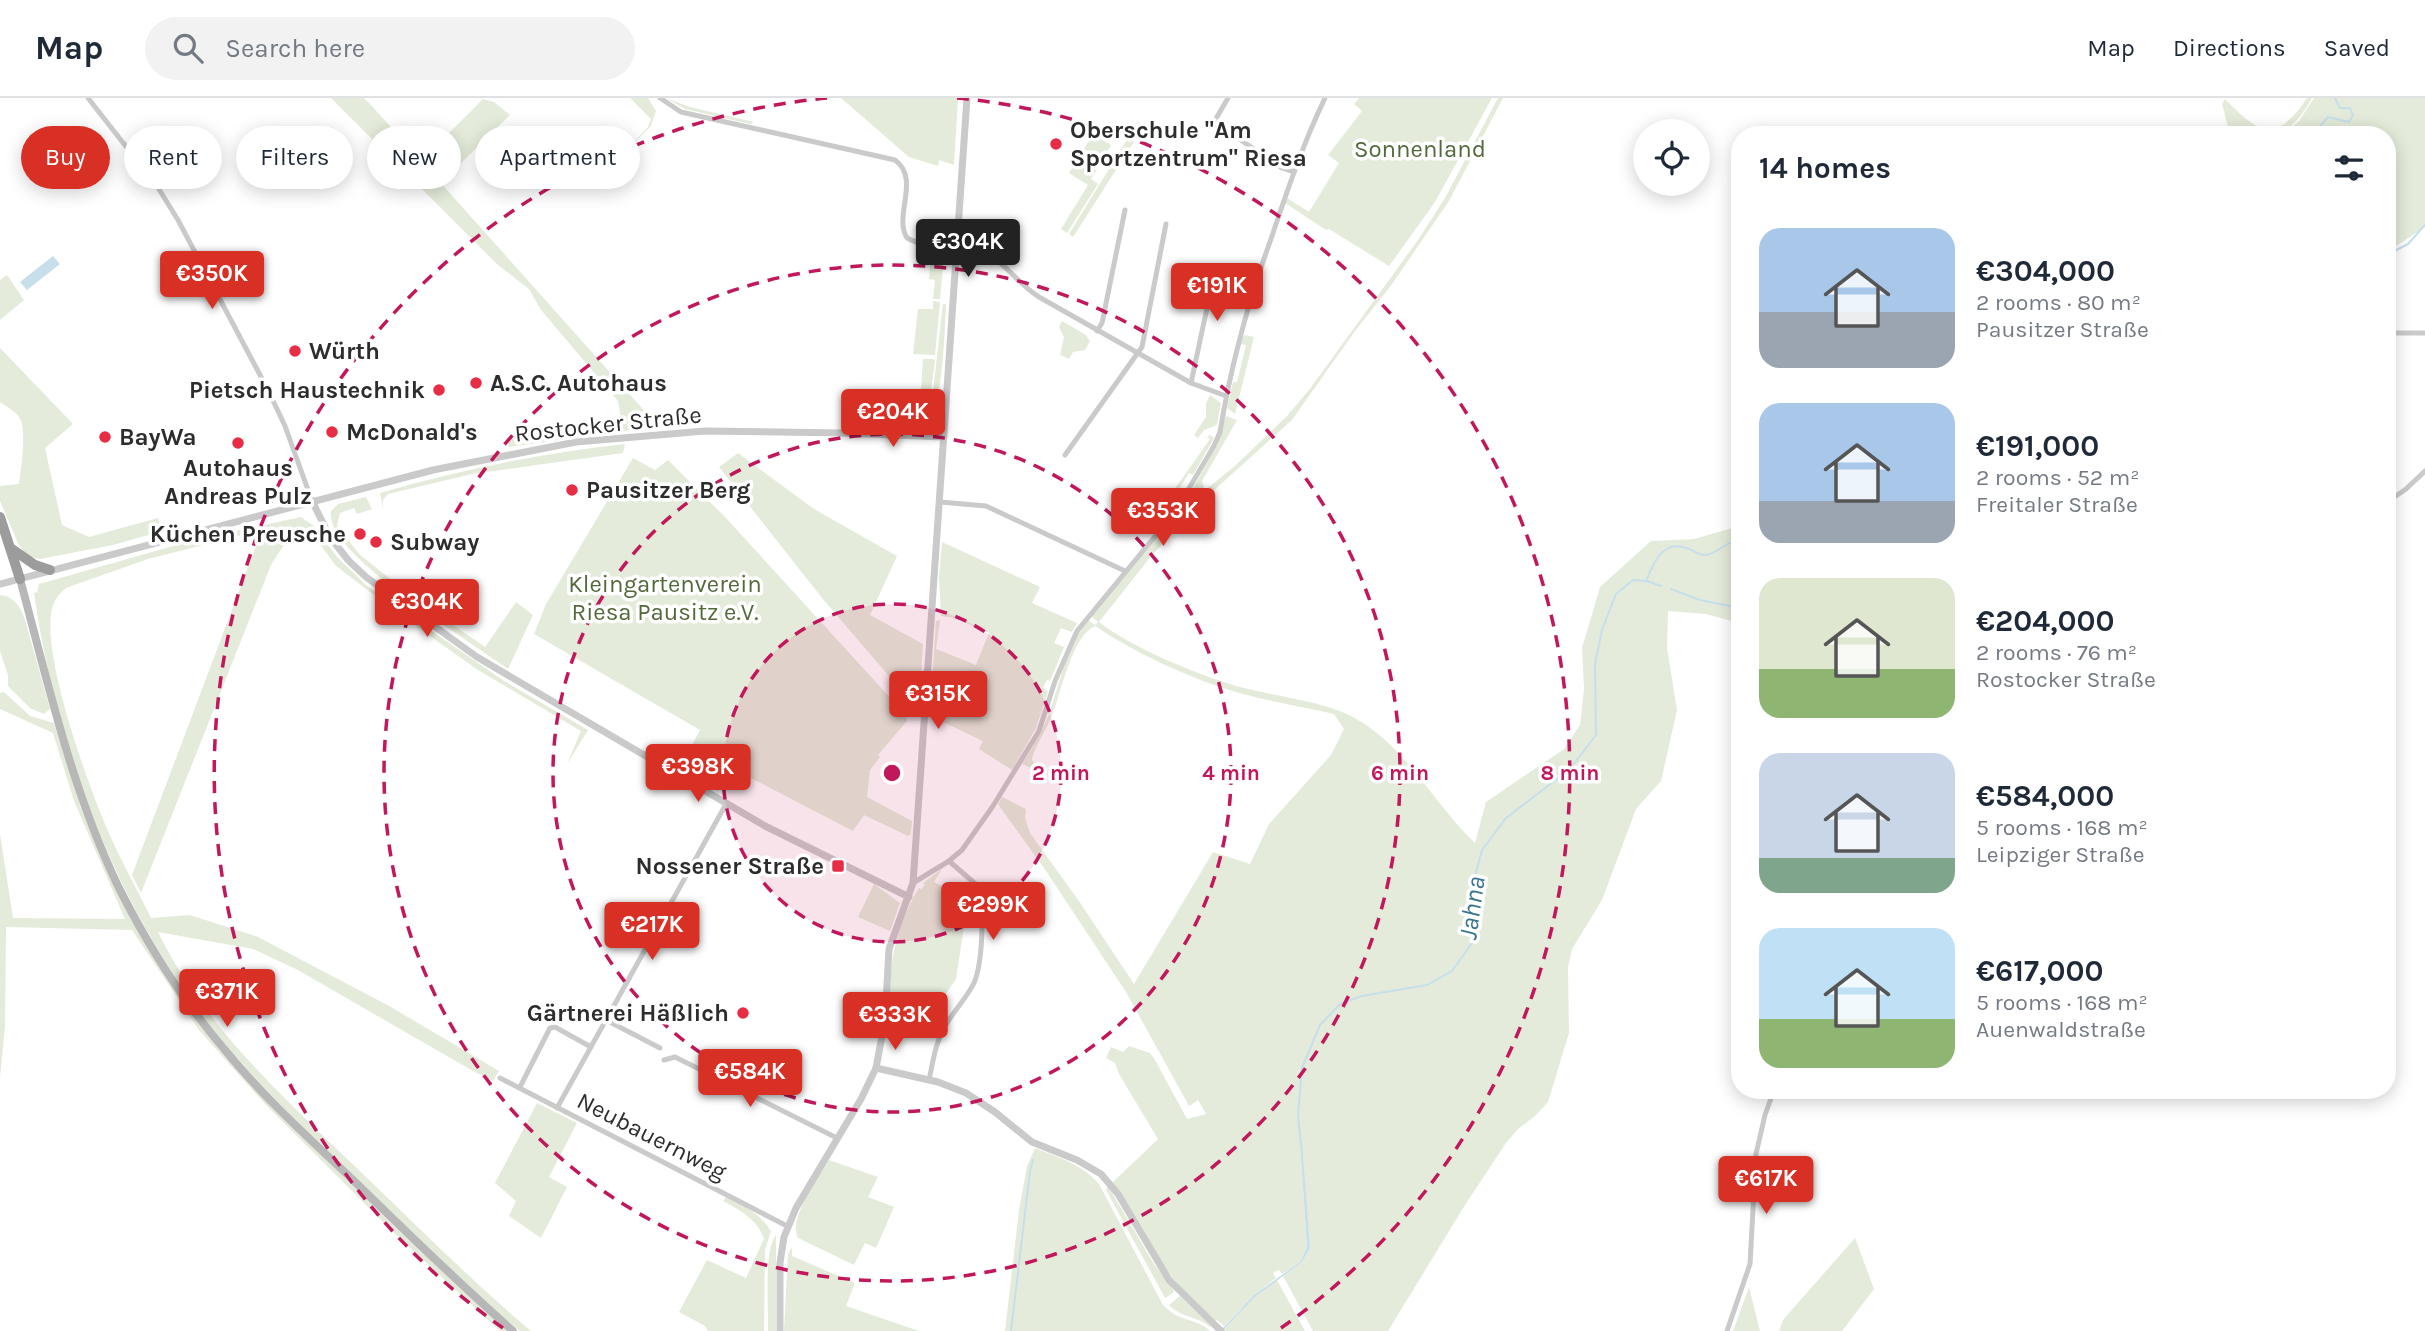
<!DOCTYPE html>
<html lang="en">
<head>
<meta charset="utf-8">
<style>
	body { margin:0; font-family:Karla,sans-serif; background:#f2f2f3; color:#1f2937; height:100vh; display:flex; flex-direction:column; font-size:26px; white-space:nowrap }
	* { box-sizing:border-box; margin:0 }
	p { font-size:23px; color:#747a83 }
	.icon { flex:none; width:38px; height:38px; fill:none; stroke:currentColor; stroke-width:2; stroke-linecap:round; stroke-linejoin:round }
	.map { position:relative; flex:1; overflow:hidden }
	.sheet { position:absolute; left:1731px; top:28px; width:665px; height:973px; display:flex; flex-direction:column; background:#fff; border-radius:28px; box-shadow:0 4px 18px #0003 }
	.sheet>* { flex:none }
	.banner { position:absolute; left:21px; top:28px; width:665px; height:63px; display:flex; gap:14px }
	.tools { position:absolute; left:1633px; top:21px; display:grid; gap:14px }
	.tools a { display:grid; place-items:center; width:77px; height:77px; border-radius:50%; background:#fff; box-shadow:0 4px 18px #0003; font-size:35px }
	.price { position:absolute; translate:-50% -60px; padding:0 16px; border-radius:7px; background:#d93025; color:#fff; font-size:23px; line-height:46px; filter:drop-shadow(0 2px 4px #0008) }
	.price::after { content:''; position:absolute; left:50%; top:42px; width:21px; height:16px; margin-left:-10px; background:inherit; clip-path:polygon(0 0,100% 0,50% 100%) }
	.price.on { background:#222; color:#fff }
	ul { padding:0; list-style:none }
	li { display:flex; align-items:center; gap:21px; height:175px; padding:0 28px }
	li span { display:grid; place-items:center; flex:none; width:196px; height:140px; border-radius:21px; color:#555 }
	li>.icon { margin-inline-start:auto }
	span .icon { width:84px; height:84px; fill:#fffc; stroke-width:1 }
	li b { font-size:30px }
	h2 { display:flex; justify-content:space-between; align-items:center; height:84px; padding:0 28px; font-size:30px }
	.tag { padding:0 24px; border-radius:32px; background:#fff; box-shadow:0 4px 18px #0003; font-size:24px; line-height:63px }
	.tag.on { background:#d93025; color:#fff }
	header { display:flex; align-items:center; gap:42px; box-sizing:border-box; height:98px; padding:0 35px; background:#fff; border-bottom:2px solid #e0e1e3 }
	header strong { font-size:33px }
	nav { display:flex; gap:38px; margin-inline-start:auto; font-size:24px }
	.search { width:490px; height:63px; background:#f2f2f3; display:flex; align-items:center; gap:18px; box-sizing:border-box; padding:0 24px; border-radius:38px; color:#747a83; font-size:26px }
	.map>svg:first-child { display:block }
</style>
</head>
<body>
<header>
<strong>Map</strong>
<div class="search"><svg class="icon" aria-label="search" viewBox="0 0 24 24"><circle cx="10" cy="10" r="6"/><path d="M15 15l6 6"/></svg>Search here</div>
<nav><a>Map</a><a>Directions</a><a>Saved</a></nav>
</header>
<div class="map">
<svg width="2425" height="1233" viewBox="0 0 2425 1233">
	<rect width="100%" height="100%" fill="#fff"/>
	<g fill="#e4ebda">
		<polygon points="331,0 364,0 372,8 658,328 509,349 507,342 621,320 618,303 541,212 529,191 498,167"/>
		<polygon points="630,0 648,0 656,13 651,28 623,56 648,29 651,21"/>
		<polygon points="666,0 690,9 754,24 750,26 685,11"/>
		<polygon points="841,0 958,0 954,67 939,62 938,68 909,59"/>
		<polygon points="1359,0 1492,0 1435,104 1389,168 1329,131 1326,132 1285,105 1287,100 1309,114 1339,65 1328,57 1362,13 1354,6"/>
		<path d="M1498,0h5l-54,103 -59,86 -35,44 -63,89 -111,100 -4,9 -25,26 -53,67c31,25 105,56 145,66 31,8 82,14 109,29 53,29 80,86 122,126l11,-41 78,-53 16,-24 4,-36 -2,-41 18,-61 51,-46 43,-2 45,-13v97l-33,-9 -38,-3 -1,37 10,62 -16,71 -25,28 -34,91 -30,49 -4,18 1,66 -21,69 -13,14 -17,13 -12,14 -41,62 -77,126h-75l-30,-55 19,-14 8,-14 -10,-105 7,104 -6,14 -19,13 -3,-4 -6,3 3,5 -22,17 -30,31 -7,-6 -2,1 -37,-36 -15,-19 -50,-84 45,-43 -39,-65 -4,-11 -9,-5 5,-11 12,5 6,-6 21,7 5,7 32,59 19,-5 -8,-14 -9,6 -63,-114 -80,-121 -48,-67 4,-7 24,12 -1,9 5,15 51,71 53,80 79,-132 37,12 19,-40 62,-69 13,-26 -10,-15c-39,-9 -80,-15 -117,-28 -42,-15 -85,-35 -122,-60 -24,11 -33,65 -43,89 -5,14 -14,26 -19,40l-1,5 8,12 -18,-8c11,-17 21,-34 28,-53 11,-31 16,-65 38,-91l7,5 3,-3 -7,-6 86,-103 59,-48 51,-49 22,-26 109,-150 27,-42z"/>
		<path d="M2307,0h5c-24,43 -38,37 -82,37l-8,-31 3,-5c33,34 51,46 82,-1z"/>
		<polygon points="2314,0 2425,0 2425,129 2387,154 2387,37 2282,37 2299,23"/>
		<polygon points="483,1 494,4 510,17 460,66 439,45"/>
		<polygon points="1138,24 1144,28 1073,139 1069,136"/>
		<polygon points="1093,36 1111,47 1091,81 1098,86 1067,135 1061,131 1088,87 1069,75"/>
		<polygon points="924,151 938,154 944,160 940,201 933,201 935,182 929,181 931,155 924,154"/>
		<polygon points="7,177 24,202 0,222 0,182"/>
		<polygon points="933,203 940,204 935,257 913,256 918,211 933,211"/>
		<path d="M943,206h3c-1,22 -3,98 -16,113z"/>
		<polygon points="1062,223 1086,237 1090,243 1085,252 1073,254 1069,261 1060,257 1064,239 1059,229"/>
		<polygon points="1245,237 1254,239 1235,316 1227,310 1233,284 1237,284 1246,247 1241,246 1243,239"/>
		<path d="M0,250l73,76 -28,24 17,77 27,12 69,-19 4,13 -49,14 -73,14 -9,-2 -8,-6 -5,-8 -18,-42v-15l19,-2c2,-15 7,-49 2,-63 -2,-8 -14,-14 -21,-19z"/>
		<polygon points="923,261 933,261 935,263 929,308 920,307"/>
		<polygon points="1210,297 1221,305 1217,327 1204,332 1198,340 1194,337 1206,319 1206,305"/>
		<polygon points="882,307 888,307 888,312 915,313 916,309 928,310 927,323 911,332 885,330 882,325"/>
		<polygon points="1226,318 1237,322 1202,383 1204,389 1184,406 1218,346"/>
		<polygon points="1210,337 1214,340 1193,377 1189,375 1168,409 1172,412 1161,411 1159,405 1163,400 1167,402 1210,341 1207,339 1204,342"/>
		<path d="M625,346l-2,9 -151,21 -84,20 -5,6v9l-3,-16c80,-23 161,-40 245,-49z"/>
		<polygon points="738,355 814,411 897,458 870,517 923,546 919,613 822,500 719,369"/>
		<polygon points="633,360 655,372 668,362 726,420 905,616 907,623 878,657 880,659 870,672 867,699 912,723 911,735 908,738 864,717 853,733 691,649 700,632 534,536 546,506"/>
		<path d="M366,399l6,12 -15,5 -3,-6 -14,5 -3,12 22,29 60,48 -1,4c-23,-18 -91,-63 -87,-95l7,-7z"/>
		<path d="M301,419l14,10 22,30 30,29 137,95 84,49 -21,34 14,-33 -103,-61 -75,-53 -67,-51 -25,-34 -8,-5 -11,5 -21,33 -130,328 -9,-18 130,-345 -114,29 -82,29c-9,7 -13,14 -15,26 -7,47 37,172 57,217 13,30 29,58 43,87l39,-3 68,22 133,70 108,64 -6,10 -20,-10 -177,-102 -43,-20 -95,-17c45,94 132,172 206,243 55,53 109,107 167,156h-11l-30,-25c-44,-41 -87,-83 -131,-124 -46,-44 -92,-88 -133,-137 -105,-125 -169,-291 -192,-452l3,-1 2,-8 159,-45z"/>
		<polygon points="942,444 1040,489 1032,505 1077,525 1072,534 1061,530 1054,545 1064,549 1050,583 1047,582 1043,589 1048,594 1036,630 1012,672 979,651 983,643 930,618 936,523 940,522 936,551 976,567 989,535 955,520 941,518 939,479"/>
		<path d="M0,497c14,1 21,12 25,25l25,89 -6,5 -14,-6 -22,-22v-11l-8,-24z"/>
		<polygon points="516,504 533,517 508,571 428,516 433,513 485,549"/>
		<polygon points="4,594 30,618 54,625 81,710 107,773 180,898 302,1038 398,1132 507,1233 500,1233 393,1134 265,1006 199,932 132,832 6,829 5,929 0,979 0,736 13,820 125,821 74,703 53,635 0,611 0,595"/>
		<path d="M942,771l-8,13 34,19 -12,78 -27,40 -33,-16 -5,6c-4,-42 6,-85 28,-121l2,1 4,-4 -2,-2z"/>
		<polygon points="874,786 900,805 890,833 858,819"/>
		<polygon points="537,1005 577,1025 549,1079 567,1089 541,1140 509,1118 516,1103 495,1085"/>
		<path d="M1035,1050c25,10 46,16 64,36l64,121c17,18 32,12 47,26h-205l14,-121 8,-44z"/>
		<path d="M829,1062l49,17 -10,20 26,10 -18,41 -11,-5 -11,22 -56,-27c-10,-20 20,-60 31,-78z"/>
		<polygon points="1108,1088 1154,1166 1173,1191 1174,1194 1165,1200 1106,1092"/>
		<path d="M726,1099c17,9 34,16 45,34l-6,19 -1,81h-56l-3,-5 -26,-14 28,-52 39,18 18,-39c-6,-19 -24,-29 -41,-38z"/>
		<path d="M776,1137v96h-8c1,-22 -5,-80 8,-96z"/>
		<polygon points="1855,1140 1874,1191 1842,1233 1779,1233 1783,1222"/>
		<polygon points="792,1149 792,1158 855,1185 846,1208 919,1233 784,1233 788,1156"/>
		<polygon points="1277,1182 1305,1233 1222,1233 1256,1198"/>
		<polygon points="1749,1189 1760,1233 1733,1233"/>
		<path d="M1180,1198l31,30 -1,1c-12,-11 -29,-9 -41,-22z"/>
	</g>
	<g fill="#c6dfeb">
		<polygon points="53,158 60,166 27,192 20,184"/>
		<polygon points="1300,1045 1302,1045 1310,1150 1302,1164 1256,1198 1222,1233 1220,1233 1254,1197 1301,1163 1307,1149"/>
	</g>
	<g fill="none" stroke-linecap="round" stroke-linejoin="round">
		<g stroke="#c6dfeb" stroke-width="2">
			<polyline points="2312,37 2328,19 2349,24 2353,17 2350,10 2340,10 2335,0"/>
			<polyline points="2387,157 2408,146 2425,127"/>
			<polyline points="1647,483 1661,488"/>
			<polyline points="1671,491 1700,502 1740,510"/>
			<path d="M1301,1047l-3,-30 4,-47 18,-43 20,-21 22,-8 65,-11 25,-14 20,-28 5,-35 -1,-36 6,-22 24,-32 63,-48 27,-35 -1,-71 7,-34 14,-36 17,-14 13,1c8,-19 17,-43 43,-32 5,2 10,6 16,6 8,1 21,-13 35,-16"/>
			<polyline points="1011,1233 1030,1073 1033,1062"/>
		</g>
		<g stroke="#cacaca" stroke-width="5">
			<polyline points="88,0 157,88 178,122 268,292 285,328 312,403"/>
			<path d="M660,0l21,14 214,48c26,19 -2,56 12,78 21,12 49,3 71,11 26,10 38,34 61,48l152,86 35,13"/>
			<polyline points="1228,0 1214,24 1282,70 1294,74"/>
			<polyline points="1097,233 1102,225 1125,112"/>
			<polyline points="2387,235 2425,235"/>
			<polyline points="1191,285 1214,177 1209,174"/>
			<polyline points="1065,357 1142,249 1166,126"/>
			<polyline points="940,404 986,408 1125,473"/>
			<polyline points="2387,404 2406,391 2425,373"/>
			<path d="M913,785l36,-22 13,-11 31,-44 46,-75 16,-50 22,-50 98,-119 39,-66 6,-14c11,-67 28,-130 51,-193 16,-48 32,-95 54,-141"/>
			<polyline points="606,922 660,950"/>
			<polyline points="664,962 675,959 837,1040"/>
			<polyline points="500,980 787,1128"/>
			<path d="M929,982c4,-18 6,-36 15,-52 8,-15 22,-29 30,-45 9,-21 10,-73 5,-96l-30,-26"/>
			<polyline points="520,989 550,930 555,929 591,949"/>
			<polyline points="557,1010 726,706"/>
			<polyline points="1727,1233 1750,1166 1756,1056 1765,1017 1774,992"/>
		</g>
		<g stroke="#cacaca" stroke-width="7">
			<polyline points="312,403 330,439 348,462 366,479 477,559 765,728 909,799"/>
			<polyline points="0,486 433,372 576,344 705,333 843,335 944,339"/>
			<polyline points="876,970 938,984 966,995 995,1014 1032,1044 1077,1062 1101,1076 1118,1096 1169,1182 1221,1233"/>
			<polyline points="780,1233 780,1165 784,1139 796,1110 861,1001 876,970 885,922 889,851 913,785 967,0"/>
		</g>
		<path stroke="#b7b7b7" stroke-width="8" d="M20,481c28,104 51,209 98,307 29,58 65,115 107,164 39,48 85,89 130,132 52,51 104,101 158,149"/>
		<g stroke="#9c9c9c" stroke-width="10">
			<polyline points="0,419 20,481"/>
			<polyline points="12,451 35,467 50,472"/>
		</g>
	</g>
	<circle cx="892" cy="675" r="169" fill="#c2185b" fill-opacity=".12"/>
	<g fill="none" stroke="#c2185b" stroke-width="3.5" stroke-dasharray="12 9">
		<circle cx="892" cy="675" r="169"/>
		<circle cx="892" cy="675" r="339"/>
		<circle cx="892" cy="675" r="508"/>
		<path d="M503 1230A678 678 0 0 1 827 0M957 0A678 678 0 0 1 1281 1230"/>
	</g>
	<g fill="#e72c46" stroke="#fff" stroke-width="2.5">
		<circle cx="1056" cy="46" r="7"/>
		<circle cx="295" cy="253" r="7"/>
		<circle cx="476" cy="285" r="7"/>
		<circle cx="439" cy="292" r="7"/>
		<circle cx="332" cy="334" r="7"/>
		<circle cx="105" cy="339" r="7"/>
		<circle cx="238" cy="345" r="7"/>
		<circle cx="572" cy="392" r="7"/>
		<circle cx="360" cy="436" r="7"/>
		<circle cx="376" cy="444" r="7"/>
		<rect x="831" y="761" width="14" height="14" rx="3.5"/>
		<circle cx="743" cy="915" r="7"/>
	</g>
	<g text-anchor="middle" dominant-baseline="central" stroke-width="7" stroke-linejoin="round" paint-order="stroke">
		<g font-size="24" font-weight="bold" fill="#2d2d2d" stroke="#fff" text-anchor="start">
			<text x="1070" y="32">Oberschule "Am<tspan x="1070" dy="28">Sportzentrum" Riesa</tspan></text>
			<text x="309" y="253">Würth</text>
			<text x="490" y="285">A.S.C. Autohaus</text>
			<text x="425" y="292" text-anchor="end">Pietsch Haustechnik</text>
			<text x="346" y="334">McDonald's</text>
			<text x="119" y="339">BayWa</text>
			<text x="238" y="370" text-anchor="middle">Autohaus<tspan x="238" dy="28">Andreas Pulz</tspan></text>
			<text x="586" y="392">Pausitzer Berg</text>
			<text x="346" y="436" text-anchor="end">Küchen Preusche</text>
			<text x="390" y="444">Subway</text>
			<text x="824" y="768" text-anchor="end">Nossener Straße</text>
			<text x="729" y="915" text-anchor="end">Gärtnerei Häßlich</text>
		</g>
		<g font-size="24" fill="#53693a" stroke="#fff">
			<text x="1420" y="51">Sonnenland</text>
			<text x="665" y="486">Kleingartenverein<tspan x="665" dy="28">Riesa Pausitz e.V.</tspan></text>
		</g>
		<g font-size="24" fill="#2d2d2d" stroke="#fff">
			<text transform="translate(608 326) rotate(-6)">Rostocker Straße</text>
			<text transform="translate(652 1038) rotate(27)">Neubauernweg</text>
		</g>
		<g font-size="26" font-style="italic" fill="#3a748f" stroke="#fff">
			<text transform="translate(1472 810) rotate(-82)">Jahna</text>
		</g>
	</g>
	<circle cx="892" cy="675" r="10" fill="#c2185b" stroke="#fff" stroke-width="3.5"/>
	<g font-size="21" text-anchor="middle" font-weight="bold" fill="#c2185b" stroke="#fff" stroke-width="7" stroke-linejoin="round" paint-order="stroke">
		<text x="1061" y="682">2 min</text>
		<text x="1231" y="682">4 min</text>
		<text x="1400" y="682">6 min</text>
		<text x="1570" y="682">8 min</text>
	</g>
</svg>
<div class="tools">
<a><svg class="icon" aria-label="locate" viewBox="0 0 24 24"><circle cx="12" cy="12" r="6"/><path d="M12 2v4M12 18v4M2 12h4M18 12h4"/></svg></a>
</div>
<b class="price on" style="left:968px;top:181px">€304K</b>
<b class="price" style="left:212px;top:213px">€350K</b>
<b class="price" style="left:1217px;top:225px">€191K</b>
<b class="price" style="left:893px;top:351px">€204K</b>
<b class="price" style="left:1163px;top:450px">€353K</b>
<b class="price" style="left:427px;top:541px">€304K</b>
<b class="price" style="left:938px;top:633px">€315K</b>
<b class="price" style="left:698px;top:706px">€398K</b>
<b class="price" style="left:993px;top:844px">€299K</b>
<b class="price" style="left:652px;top:864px">€217K</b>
<b class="price" style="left:227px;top:931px">€371K</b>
<b class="price" style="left:895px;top:954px">€333K</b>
<b class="price" style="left:750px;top:1011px">€584K</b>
<b class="price" style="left:1766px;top:1118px">€617K</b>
<div class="banner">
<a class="tag on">Buy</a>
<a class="tag">Rent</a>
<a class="tag">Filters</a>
<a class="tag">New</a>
<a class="tag">Apartment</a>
</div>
<section class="sheet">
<h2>14 homes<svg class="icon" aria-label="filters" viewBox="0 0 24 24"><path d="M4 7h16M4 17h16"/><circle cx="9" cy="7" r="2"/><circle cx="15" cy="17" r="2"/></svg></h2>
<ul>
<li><span style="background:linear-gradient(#a9c7e8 60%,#9aa5b1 0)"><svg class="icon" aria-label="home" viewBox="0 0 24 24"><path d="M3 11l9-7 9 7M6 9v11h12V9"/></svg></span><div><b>€304,000</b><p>2 rooms · 80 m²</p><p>Pausitzer Straße</p></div></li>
<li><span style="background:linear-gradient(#a9c7e8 70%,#9aa5b1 0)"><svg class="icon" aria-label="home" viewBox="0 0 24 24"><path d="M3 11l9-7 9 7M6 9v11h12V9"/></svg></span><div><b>€191,000</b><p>2 rooms · 52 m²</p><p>Freitaler Straße</p></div></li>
<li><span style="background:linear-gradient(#dfe7d0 65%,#8fb573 0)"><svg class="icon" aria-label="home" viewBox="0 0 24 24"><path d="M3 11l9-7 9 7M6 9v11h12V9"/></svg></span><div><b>€204,000</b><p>2 rooms · 76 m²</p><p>Rostocker Straße</p></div></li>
<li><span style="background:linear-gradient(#c9d6e8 75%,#7fa58c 0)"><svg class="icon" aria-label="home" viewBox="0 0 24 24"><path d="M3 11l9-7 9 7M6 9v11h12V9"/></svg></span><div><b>€584,000</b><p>5 rooms · 168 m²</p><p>Leipziger Straße</p></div></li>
<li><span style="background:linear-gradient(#bfe0f5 65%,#8fb573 0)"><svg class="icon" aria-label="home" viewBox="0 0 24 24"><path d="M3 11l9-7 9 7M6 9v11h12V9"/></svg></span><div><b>€617,000</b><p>5 rooms · 168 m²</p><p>Auenwaldstraße</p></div></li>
</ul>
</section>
</div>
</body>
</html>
